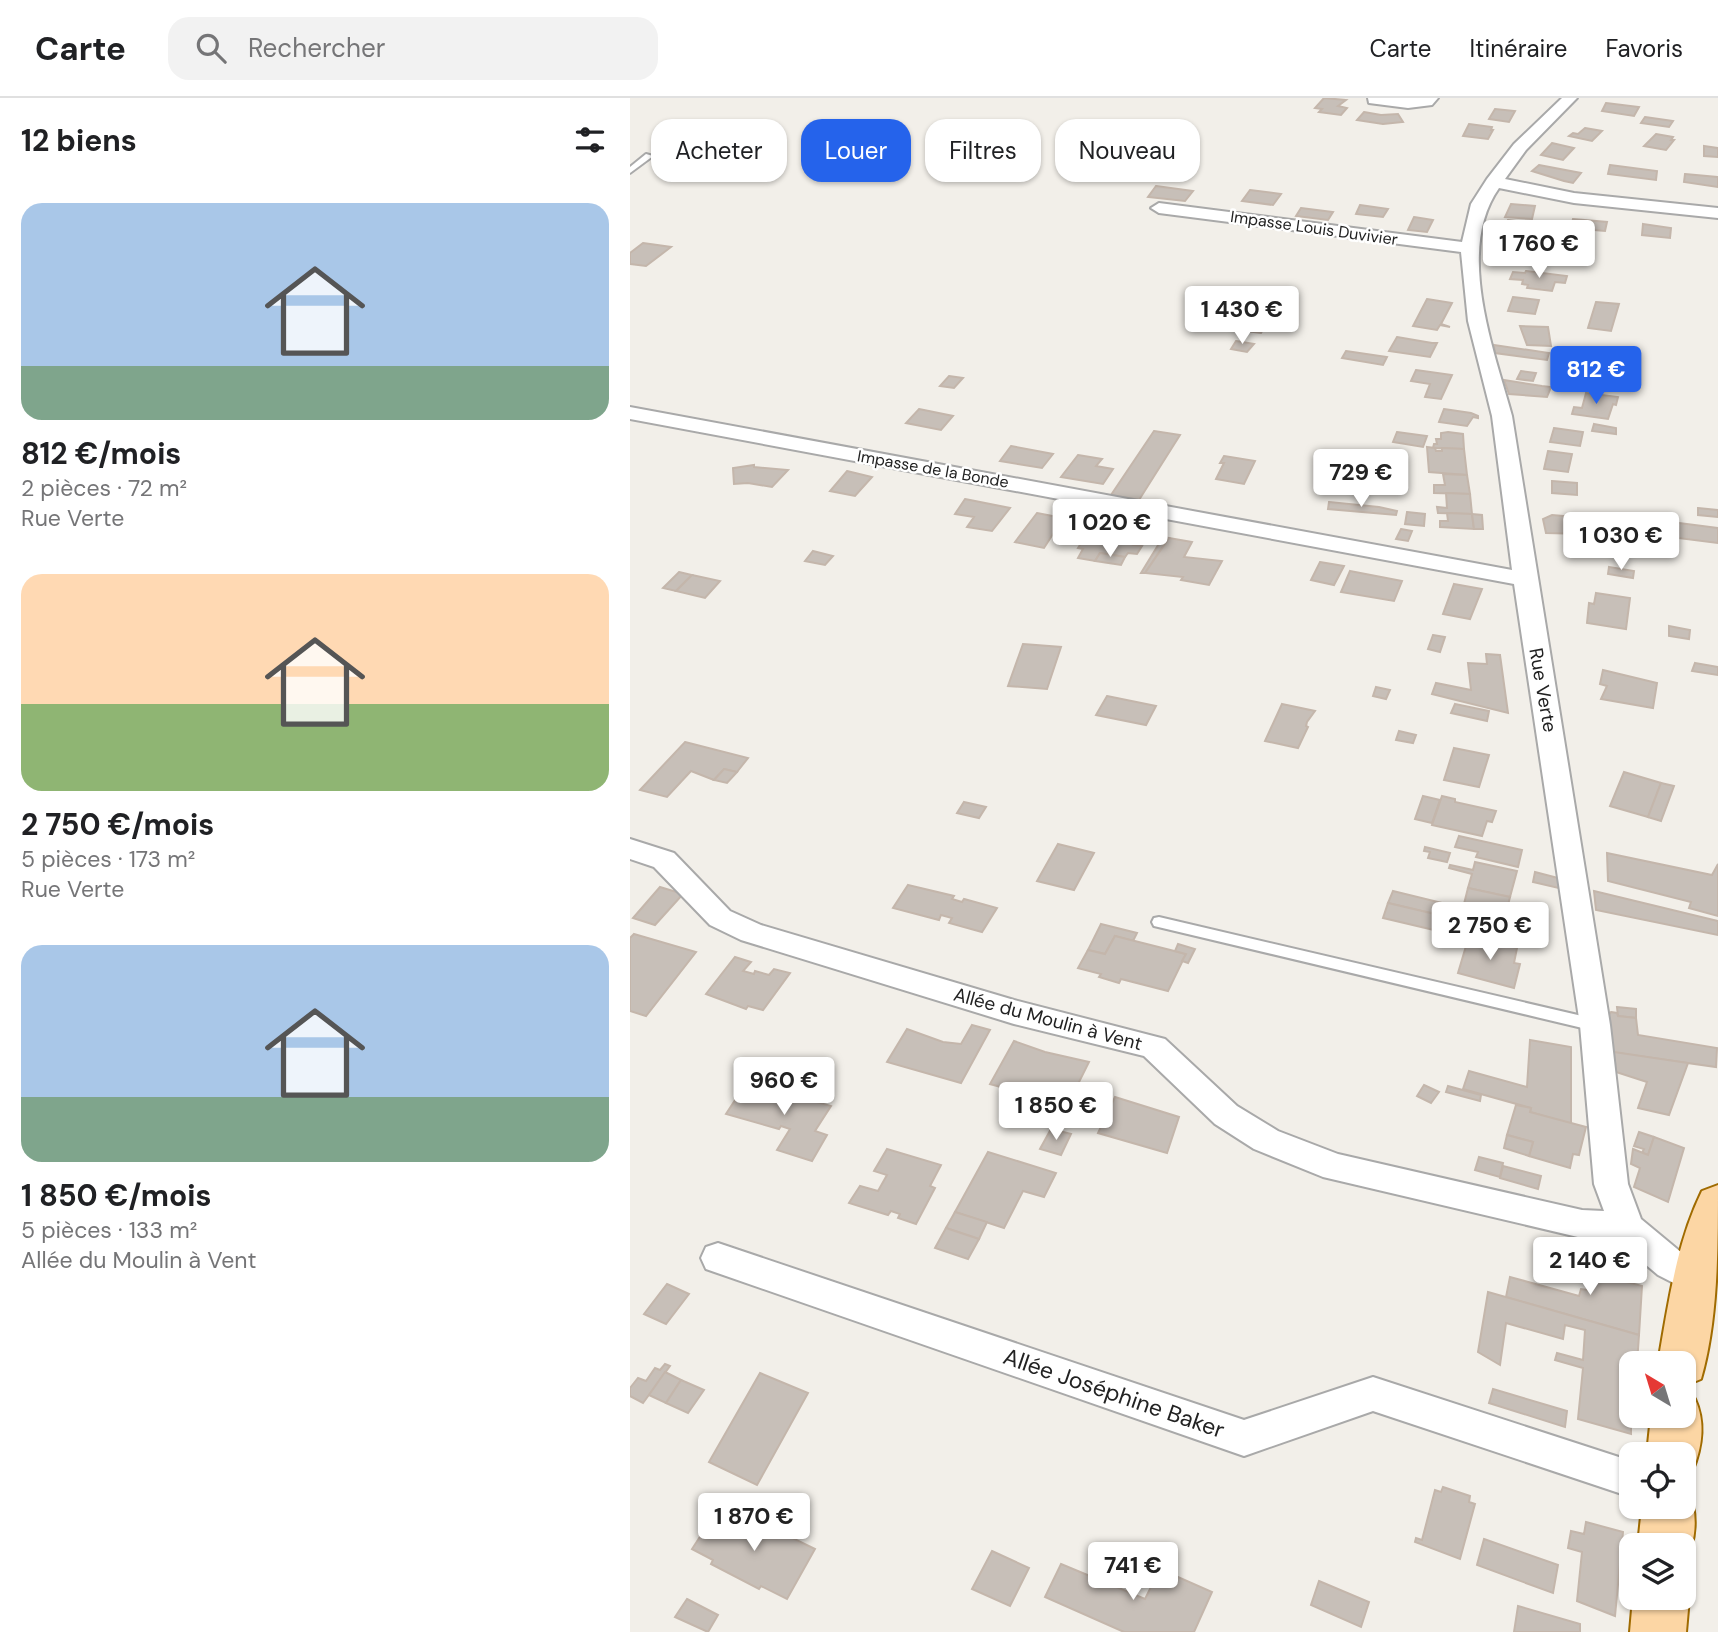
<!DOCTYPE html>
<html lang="fr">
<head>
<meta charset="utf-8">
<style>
	body { margin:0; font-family:"DM Sans",sans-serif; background:#f2f2f2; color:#202124; height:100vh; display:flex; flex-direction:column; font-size:26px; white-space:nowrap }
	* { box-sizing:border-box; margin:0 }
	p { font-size:23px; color:#757577 }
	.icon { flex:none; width:38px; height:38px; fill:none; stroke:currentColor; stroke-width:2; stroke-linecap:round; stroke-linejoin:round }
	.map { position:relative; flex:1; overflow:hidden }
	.details { display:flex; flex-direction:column; background:#fff; width:630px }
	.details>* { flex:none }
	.top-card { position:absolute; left:21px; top:21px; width:665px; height:63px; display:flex; gap:14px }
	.needle { width:46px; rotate:322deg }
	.controls { position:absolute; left:989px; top:1253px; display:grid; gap:14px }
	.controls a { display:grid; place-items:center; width:77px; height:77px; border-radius:14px; background:#fff; box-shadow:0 2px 5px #0004; font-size:35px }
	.price { position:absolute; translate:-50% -60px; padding:0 16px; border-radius:7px; background:#fff; color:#222; font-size:23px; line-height:46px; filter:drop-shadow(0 2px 4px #0008) }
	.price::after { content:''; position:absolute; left:50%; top:42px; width:21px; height:16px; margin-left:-10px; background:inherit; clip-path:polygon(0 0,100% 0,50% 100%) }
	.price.selected { background:#2563eb; color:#fff }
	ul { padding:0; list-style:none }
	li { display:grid; align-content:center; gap:14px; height:371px; padding:0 21px }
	li span { display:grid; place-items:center; height:217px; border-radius:21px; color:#555 }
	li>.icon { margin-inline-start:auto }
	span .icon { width:126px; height:126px; fill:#fffc; stroke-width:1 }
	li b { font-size:30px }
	h2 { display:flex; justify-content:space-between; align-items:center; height:84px; padding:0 21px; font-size:30px }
	.pill { padding:0 24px; border-radius:21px; background:#fff; box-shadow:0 2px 5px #0004; font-size:24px; line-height:63px }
	.pill.selected { background:#2563eb; color:#fff }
	header { display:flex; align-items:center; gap:42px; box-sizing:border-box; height:98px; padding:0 35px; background:#fff; border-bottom:2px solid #e0e0e0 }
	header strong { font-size:33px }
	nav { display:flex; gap:38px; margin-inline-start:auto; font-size:24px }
	.search { width:490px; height:63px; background:#f2f2f2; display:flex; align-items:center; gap:18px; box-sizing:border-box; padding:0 24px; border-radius:21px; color:#757577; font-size:26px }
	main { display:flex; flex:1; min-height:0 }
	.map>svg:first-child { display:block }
</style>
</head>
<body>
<header>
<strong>Carte</strong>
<div class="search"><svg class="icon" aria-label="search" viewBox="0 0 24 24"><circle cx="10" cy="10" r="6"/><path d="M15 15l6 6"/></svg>Rechercher</div>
<nav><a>Carte</a><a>Itinéraire</a><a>Favoris</a></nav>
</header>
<main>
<section class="details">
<h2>12 biens<svg class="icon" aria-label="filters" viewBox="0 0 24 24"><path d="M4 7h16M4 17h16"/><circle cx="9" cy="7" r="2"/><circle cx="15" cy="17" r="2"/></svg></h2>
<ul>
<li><span style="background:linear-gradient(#a9c7e8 75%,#7fa58c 0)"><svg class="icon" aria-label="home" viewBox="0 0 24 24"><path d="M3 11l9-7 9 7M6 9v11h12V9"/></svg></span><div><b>812 €/mois</b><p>2 pièces · 72 m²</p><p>Rue Verte</p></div></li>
<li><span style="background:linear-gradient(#ffd9b3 60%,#8fb573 0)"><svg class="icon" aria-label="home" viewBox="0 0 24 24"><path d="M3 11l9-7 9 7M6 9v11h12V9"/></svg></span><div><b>2 750 €/mois</b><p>5 pièces · 173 m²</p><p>Rue Verte</p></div></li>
<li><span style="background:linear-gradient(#a9c7e8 70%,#7fa58c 0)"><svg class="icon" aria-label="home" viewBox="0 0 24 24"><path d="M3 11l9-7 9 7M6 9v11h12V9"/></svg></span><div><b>1 850 €/mois</b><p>5 pièces · 133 m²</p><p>Allée du Moulin à Vent</p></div></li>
</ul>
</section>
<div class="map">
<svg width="1088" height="1534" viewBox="0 0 1088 1534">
	<rect width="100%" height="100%" fill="#f2efe9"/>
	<g fill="#c7bfb8" stroke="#c4b6ab" stroke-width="2">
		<polygon points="694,0 716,2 708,8 717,10 711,17 689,14 692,11 685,10"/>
		<polygon points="976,5 1009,9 1004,18 972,13"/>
		<polygon points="865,11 885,13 879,24 859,21"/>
		<polygon points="734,14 751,17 768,16 773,24 753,26 727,22"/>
		<polygon points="1015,19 1043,23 1039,29 1011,25"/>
		<polygon points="839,26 862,29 861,32 863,32 858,41 833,38"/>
		<polygon points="955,30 972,33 962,43 939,38 943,35 948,36"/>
		<polygon points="1026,36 1043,39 1041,42 1044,42 1036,52 1014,48"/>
		<polygon points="922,45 944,50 933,62 911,57"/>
		<polygon points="1074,48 1088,50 1088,59 1074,58"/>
		<polygon points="909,67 951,75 943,85 934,83 902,73"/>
		<polygon points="980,67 1027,73 1026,82 978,76"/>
		<polygon points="1055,76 1088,79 1088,89 1054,84"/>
		<polygon points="526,88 563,93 555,103 518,99"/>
		<polygon points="620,92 651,96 643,107 612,103"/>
		<polygon points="881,106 905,108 902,121 875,119"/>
		<polygon points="730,107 758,111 753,119 726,116"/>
		<polygon points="671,110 703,114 698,122 666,118"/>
		<polygon points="784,119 803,122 797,134 778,132"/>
		<polygon points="943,121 977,124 975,133 941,130"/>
		<polygon points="878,122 901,125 899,129 903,130 898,143 874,140 881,127 877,127"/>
		<polygon points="1013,126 1041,130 1040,140 1012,137"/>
		<polygon points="13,145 41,149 16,168 0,166 0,155"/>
		<polygon points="896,173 937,178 935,185 925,184 922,193 897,190 898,187 892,186 893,182 880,181 883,174 895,175"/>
		<polygon points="883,199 909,202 905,216 878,213"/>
		<polygon points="797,201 822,205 811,226 820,229 810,227 807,232 783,228"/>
		<polygon points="966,204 989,206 981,233 958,230"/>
		<polygon points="598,209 627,213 623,220 593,216"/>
		<polygon points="623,221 638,223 631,235 615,233"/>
		<polygon points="890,228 918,229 921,248 897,247"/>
		<polygon points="767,239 802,245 807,245 800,259 759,253"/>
		<polygon points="606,243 624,246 617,254 601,251"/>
		<polygon points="864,247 919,255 917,262 865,255"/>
		<polygon points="716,253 757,259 753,267 712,260"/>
		<polygon points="969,261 992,264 989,275 994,276 992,284 967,281 969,273 955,271 956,268 953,268 954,265 968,267"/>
		<polygon points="786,272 822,277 811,301 795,299 800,286 781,283"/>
		<polygon points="891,273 906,275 903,283 887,281"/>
		<polygon points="319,278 333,280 324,290 310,288"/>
		<polygon points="874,282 912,288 921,289 917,299 879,296"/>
		<polygon points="956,295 988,299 986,307 983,306 978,321 942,316 944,309 952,310"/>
		<polygon points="289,311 323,318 311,332 276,325"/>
		<polygon points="814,311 841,315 848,318 848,320 843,319 837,328 809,324"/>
		<polygon points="964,326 986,330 986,336 962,333"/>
		<polygon points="924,330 953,334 950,348 920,344"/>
		<polygon points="524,333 550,337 509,402 481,397"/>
		<polygon points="767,334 797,338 793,349 763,344"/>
		<polygon points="818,334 833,336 834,351 803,350 804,346 807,346 806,341 811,341 811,335"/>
		<polygon points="381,348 423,356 412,370 370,363"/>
		<polygon points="797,349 805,350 806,353 812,353 812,350 834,351 837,377 799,374"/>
		<polygon points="918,353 942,356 938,374 914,371"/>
		<polygon points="448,357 472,361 466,368 483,371 473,386 431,379"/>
		<polygon points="594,358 625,363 614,386 586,381 594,365 590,365"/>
		<polygon points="124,367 124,369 158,372 142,389 118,385 104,386 103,370"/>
		<polygon points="217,373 242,379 225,398 200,393"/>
		<polygon points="813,376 837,377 840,396 804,395 804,387 815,387"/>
		<polygon points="922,383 947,385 947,397 922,395"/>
		<polygon points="816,395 840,396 842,416 808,415 807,409 817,410"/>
		<polygon points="335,401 380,410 362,433 337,429 344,419 325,416"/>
		<polygon points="699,404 749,409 767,413 766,417 698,411"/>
		<polygon points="1068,410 1088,412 1088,419 1068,417"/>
		<polygon points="777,414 795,416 794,428 775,426"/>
		<polygon points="407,415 453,424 441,440 423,436 414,450 385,444"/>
		<polygon points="817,415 842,416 844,431 810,429 810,423 818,423"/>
		<polygon points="842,416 852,417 853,431 844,431"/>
		<polygon points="922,417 955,420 955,436 916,435 913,421"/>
		<polygon points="955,420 995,424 995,438 955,434"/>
		<polygon points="1018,421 1088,430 1088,445 1016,436"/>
		<polygon points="462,428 477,431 475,434 486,436 489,439 505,442 503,447 512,448 507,456 498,455 495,459 470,455 465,463 448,460 453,451 448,450"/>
		<polygon points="771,431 782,433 778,443 766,441"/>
		<polygon points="533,439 539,440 515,475 511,475"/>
		<polygon points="539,440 562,444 554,459 592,463 579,487 551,482 553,479 515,475"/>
		<polygon points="183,453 203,458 195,467 175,463"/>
		<polygon points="470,455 495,459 491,467 465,463"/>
		<polygon points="690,464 714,468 704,487 681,482"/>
		<polygon points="979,469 1004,473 1003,480 978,476"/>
		<polygon points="720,473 772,483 764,503 711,494"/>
		<polygon points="49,474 62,477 46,493 33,490"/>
		<polygon points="62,477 90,483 75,500 46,493"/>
		<polygon points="824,486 852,491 840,521 813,516"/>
		<polygon points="966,495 1000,500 996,531 957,525 959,505 964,506"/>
		<polygon points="1039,528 1060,532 1059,541 1039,538"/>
		<polygon points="803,537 815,539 810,554 798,551"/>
		<polygon points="393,546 431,549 417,591 378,588"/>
		<polygon points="856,556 870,557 878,615 802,596 806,585 841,592 838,565 857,566"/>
		<polygon points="1065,565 1088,569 1088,577 1062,573"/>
		<polygon points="973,572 1027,585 1023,610 971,601 977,588 970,586"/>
		<polygon points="746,589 760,592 756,601 743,598"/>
		<polygon points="477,598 526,608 516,627 466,617"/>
		<polygon points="652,606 685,613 677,624 676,628 678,629 668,650 635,643"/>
		<polygon points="825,606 859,613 857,623 821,615"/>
		<polygon points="769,633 786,637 783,645 766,642"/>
		<polygon points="55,644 118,660 107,674 94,671 84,682 61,673 37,699 10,692"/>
		<polygon points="824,650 859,657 849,689 814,682"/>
		<polygon points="94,671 107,674 97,685 84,682"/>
		<polygon points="994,674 1031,685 1018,719 980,708"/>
		<polygon points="1031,685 1044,688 1031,723 1018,719"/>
		<polygon points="793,698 810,702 802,725 785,721"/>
		<polygon points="812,698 825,701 825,704 866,713 862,724 857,723 852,738 802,727"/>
		<polygon points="334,704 356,709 349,720 327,715"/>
		<polygon points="829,738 892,752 888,769 846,759 848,754 825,749"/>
		<polygon points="428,746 464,755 444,792 407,783"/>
		<polygon points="795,749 820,755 817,764 798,760 800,754 794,753"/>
		<polygon points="977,755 1082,777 1088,766 1088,818 1059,810 1061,804 978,783"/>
		<polygon points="845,764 887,773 880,799 838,790 842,776 819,770 820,767 843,772"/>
		<polygon points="905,774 932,781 933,791 903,784"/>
		<polygon points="278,787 324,798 322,801 332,804 334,801 367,810 352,834 319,825 322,820 311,817 309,822 263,810"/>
		<polygon points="30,789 53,796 25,827 3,820"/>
		<polygon points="838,790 880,799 875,819 849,813 850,809 834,806"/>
		<polygon points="763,793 812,805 809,817 758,805"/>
		<polygon points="964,793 1088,823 1088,837 966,812"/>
		<polygon points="758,805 809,817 804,832 753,820"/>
		<polygon points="471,826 507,835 503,843 485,838 475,856 458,852"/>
		<polygon points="4,836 66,854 16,918 0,913 0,840"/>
		<polygon points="485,838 556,856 538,893 491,881 489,885 469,879 471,876 448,870 458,852 475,856"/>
		<polygon points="839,838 887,850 884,865 890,866 884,890 828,875"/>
		<polygon points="548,846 565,851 558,865 552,863 556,856 545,853"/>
		<polygon points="105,859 121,864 113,873 124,876 125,873 139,877 144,871 160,875 133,912 118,908 116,911 76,896"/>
		<polygon points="987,909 1006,911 1006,920 988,918"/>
		<polygon points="981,914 987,915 988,918 1006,920 1008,937 1087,950 1086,969 981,954 978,918"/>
		<polygon points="342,927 360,932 331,985 257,964 277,931 313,944 331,946"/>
		<polygon points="900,942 941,949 941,1026 900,1014 901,1010 833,991 839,973 897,989"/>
		<polygon points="384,943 415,954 459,964 441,1000 397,987 393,995 360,986"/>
		<polygon points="984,954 1058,965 1039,1017 1008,1010 1017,984 986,974"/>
		<polygon points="117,984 201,1008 185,1033 197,1037 182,1063 147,1052 160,1031 151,1028 149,1031 96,1016"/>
		<polygon points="794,987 809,994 801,1005 787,998"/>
		<polygon points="818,988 851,997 850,1003 816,994"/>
		<polygon points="485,999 549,1019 537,1055 468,1035"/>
		<polygon points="886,1007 901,1010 900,1014 956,1029 949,1057 943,1056 940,1070 899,1058 903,1044 877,1037"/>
		<polygon points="421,1031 441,1036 431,1057 410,1051"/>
		<polygon points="1009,1034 1024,1039 1018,1057 1012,1055 1014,1051 1004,1048"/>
		<polygon points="877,1037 903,1044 899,1058 874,1050"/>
		<polygon points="1024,1039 1054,1050 1038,1104 1004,1089 1010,1070 1001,1066 1003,1051 1018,1057"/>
		<polygon points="257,1051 311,1067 300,1088 305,1090 286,1126 268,1120 270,1116 261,1113 258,1117 219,1105 230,1088 248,1093 257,1077 244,1073"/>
		<polygon points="358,1054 426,1075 414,1099 393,1093 374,1130 325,1114"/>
		<polygon points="849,1059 873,1065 870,1079 845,1072"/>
		<polygon points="873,1068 911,1078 908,1091 870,1080"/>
		<polygon points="325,1114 357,1124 349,1141 316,1130"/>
		<polygon points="316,1130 349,1141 338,1161 305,1150"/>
		<polygon points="966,1151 991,1158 989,1182 1012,1188 1009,1237 876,1199 880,1179 949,1198 951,1191 958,1192 961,1176 966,1177 967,1166 963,1165"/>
		<polygon points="37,1186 59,1196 36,1226 14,1216"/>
		<polygon points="858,1194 1009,1237 1007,1265 1001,1265 1001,1336 948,1321 953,1270 925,1262 927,1255 953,1262 955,1232 935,1227 933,1241 876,1225 870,1267 848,1254"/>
		<polygon points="35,1266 40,1268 13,1305 0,1298 0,1290 8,1280 16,1283 25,1270 30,1272"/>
		<polygon points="35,1274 51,1282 36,1305 19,1297"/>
		<polygon points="130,1275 178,1295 127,1387 79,1364"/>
		<polygon points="51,1282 74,1292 58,1315 36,1305"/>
		<polygon points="863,1291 937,1313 935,1329 859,1305"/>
		<polygon points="813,1389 840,1398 839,1404 845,1406 830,1461 785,1444 786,1440 792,1442 805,1392 811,1394"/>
		<polygon points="88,1411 109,1421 113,1416 185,1451 157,1501 131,1488 129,1491 81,1466 83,1462 62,1451"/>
		<polygon points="956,1424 993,1434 985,1518 947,1503 952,1454 938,1450 941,1433 954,1436"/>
		<polygon points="854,1441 928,1467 923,1495 847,1467"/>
		<polygon points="362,1453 399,1470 380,1508 342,1491"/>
		<polygon points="431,1466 515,1501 530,1471 582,1494 564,1534 494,1534 415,1499"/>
		<polygon points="689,1483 739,1504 731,1529 681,1507"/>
		<polygon points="57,1501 88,1517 78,1534 45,1519"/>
		<polygon points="888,1508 950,1526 950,1534 884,1534"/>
	</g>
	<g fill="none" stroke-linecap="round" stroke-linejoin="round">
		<defs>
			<g id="lane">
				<polygon points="16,56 23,58 0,75 0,69"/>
				<polygon points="529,819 965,921 970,923 973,927 970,931 965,933 524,828 522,824 524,820"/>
			</g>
			<g id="street">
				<polygon points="738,0 808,0 802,7 778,10 739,5"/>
				<path d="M932,0h15l-51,52 -21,29 69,14 144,15v10l-144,-15 -75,-15c-44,62 -5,162 13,228l98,609 18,159 13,35 41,34 27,16 6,11 -6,11 -12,4 -39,-20 -39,-33 -37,-4 -259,-61 -69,-28 -39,-25 -71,-68 -130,-32 -273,-84 -31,-15 -56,-58 -24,-8v-20l44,14 56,58 31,14 253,75 151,39 72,67 41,25 60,23 244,56 22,1 -10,-27 -14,-159 -66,-441 -884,-165v-12l882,163 -20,-154 -24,-95 -7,-69 -302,-39 -8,-5 8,-5 303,39 9,-38 16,-25 27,-35z"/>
				<polygon points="88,1145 614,1322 743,1279 1001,1363 1001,1399 743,1313 614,1358 76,1171 71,1160 76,1149"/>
			</g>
			<g id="primary">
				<path d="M1088,1087c0,63 0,136 -17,194l-17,7v-23h-26c10,-57 18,-119 44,-172z"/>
				<path d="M1054,1297l11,4c11,24 7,49 -3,73l-8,3v-21h-37l4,-38h33z"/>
				<path d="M1054,1389l4,2c10,24 9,52 -4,75v-19h-46l4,-38h42z"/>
				<polygon points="1054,1487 1059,1500 1056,1534 1000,1534 1003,1500 1054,1500"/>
			</g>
		</defs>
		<use href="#lane" stroke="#a9a9a9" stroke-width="4"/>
		<use href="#street" stroke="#a9a9a9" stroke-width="4"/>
		<use href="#primary" stroke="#a06b00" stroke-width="4"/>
		<use href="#lane" fill="#fff" fill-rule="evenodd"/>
		<use href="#street" fill="#fff" fill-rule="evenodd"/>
		<use href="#primary" fill="#fcd6a4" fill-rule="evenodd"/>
	</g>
	<g text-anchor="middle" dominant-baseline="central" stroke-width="5" stroke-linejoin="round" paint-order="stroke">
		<g font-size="16" fill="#222" stroke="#fff">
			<text transform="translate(684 130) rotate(8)">Impasse Louis Duvivier</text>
			<text transform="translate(303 371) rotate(10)">Impasse de la Bonde</text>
		</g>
		<g font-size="19" fill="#222" stroke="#fff">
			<text transform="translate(913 592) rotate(80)">Rue Verte</text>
			<text transform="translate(418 921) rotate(15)">Allée du Moulin à Vent</text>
		</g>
		<g font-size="23" fill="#222" stroke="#fff">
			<text transform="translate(484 1295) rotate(19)">Allée Joséphine Baker</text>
		</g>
	</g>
</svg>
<div class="controls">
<a><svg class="needle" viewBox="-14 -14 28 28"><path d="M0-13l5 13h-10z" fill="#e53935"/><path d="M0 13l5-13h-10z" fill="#757577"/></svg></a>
<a><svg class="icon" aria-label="locate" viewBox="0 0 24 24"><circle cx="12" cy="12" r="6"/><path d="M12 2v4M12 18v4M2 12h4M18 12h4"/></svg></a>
<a><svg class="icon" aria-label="layers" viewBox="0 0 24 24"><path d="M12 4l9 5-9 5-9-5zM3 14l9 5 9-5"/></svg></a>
</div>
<b class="price" style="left:909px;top:182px">1 760 €</b>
<b class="price" style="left:612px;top:248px">1 430 €</b>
<b class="price selected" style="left:966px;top:308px">812 €</b>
<b class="price" style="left:731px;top:411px">729 €</b>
<b class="price" style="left:480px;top:461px">1 020 €</b>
<b class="price" style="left:991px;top:474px">1 030 €</b>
<b class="price" style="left:860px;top:864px">2 750 €</b>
<b class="price" style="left:154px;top:1019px">960 €</b>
<b class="price" style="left:426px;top:1044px">1 850 €</b>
<b class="price" style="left:960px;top:1199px">2 140 €</b>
<b class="price" style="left:124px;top:1455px">1 870 €</b>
<b class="price" style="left:503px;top:1504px">741 €</b>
<div class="top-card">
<a class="pill">Acheter</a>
<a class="pill selected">Louer</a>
<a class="pill">Filtres</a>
<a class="pill">Nouveau</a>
</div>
</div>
</main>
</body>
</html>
